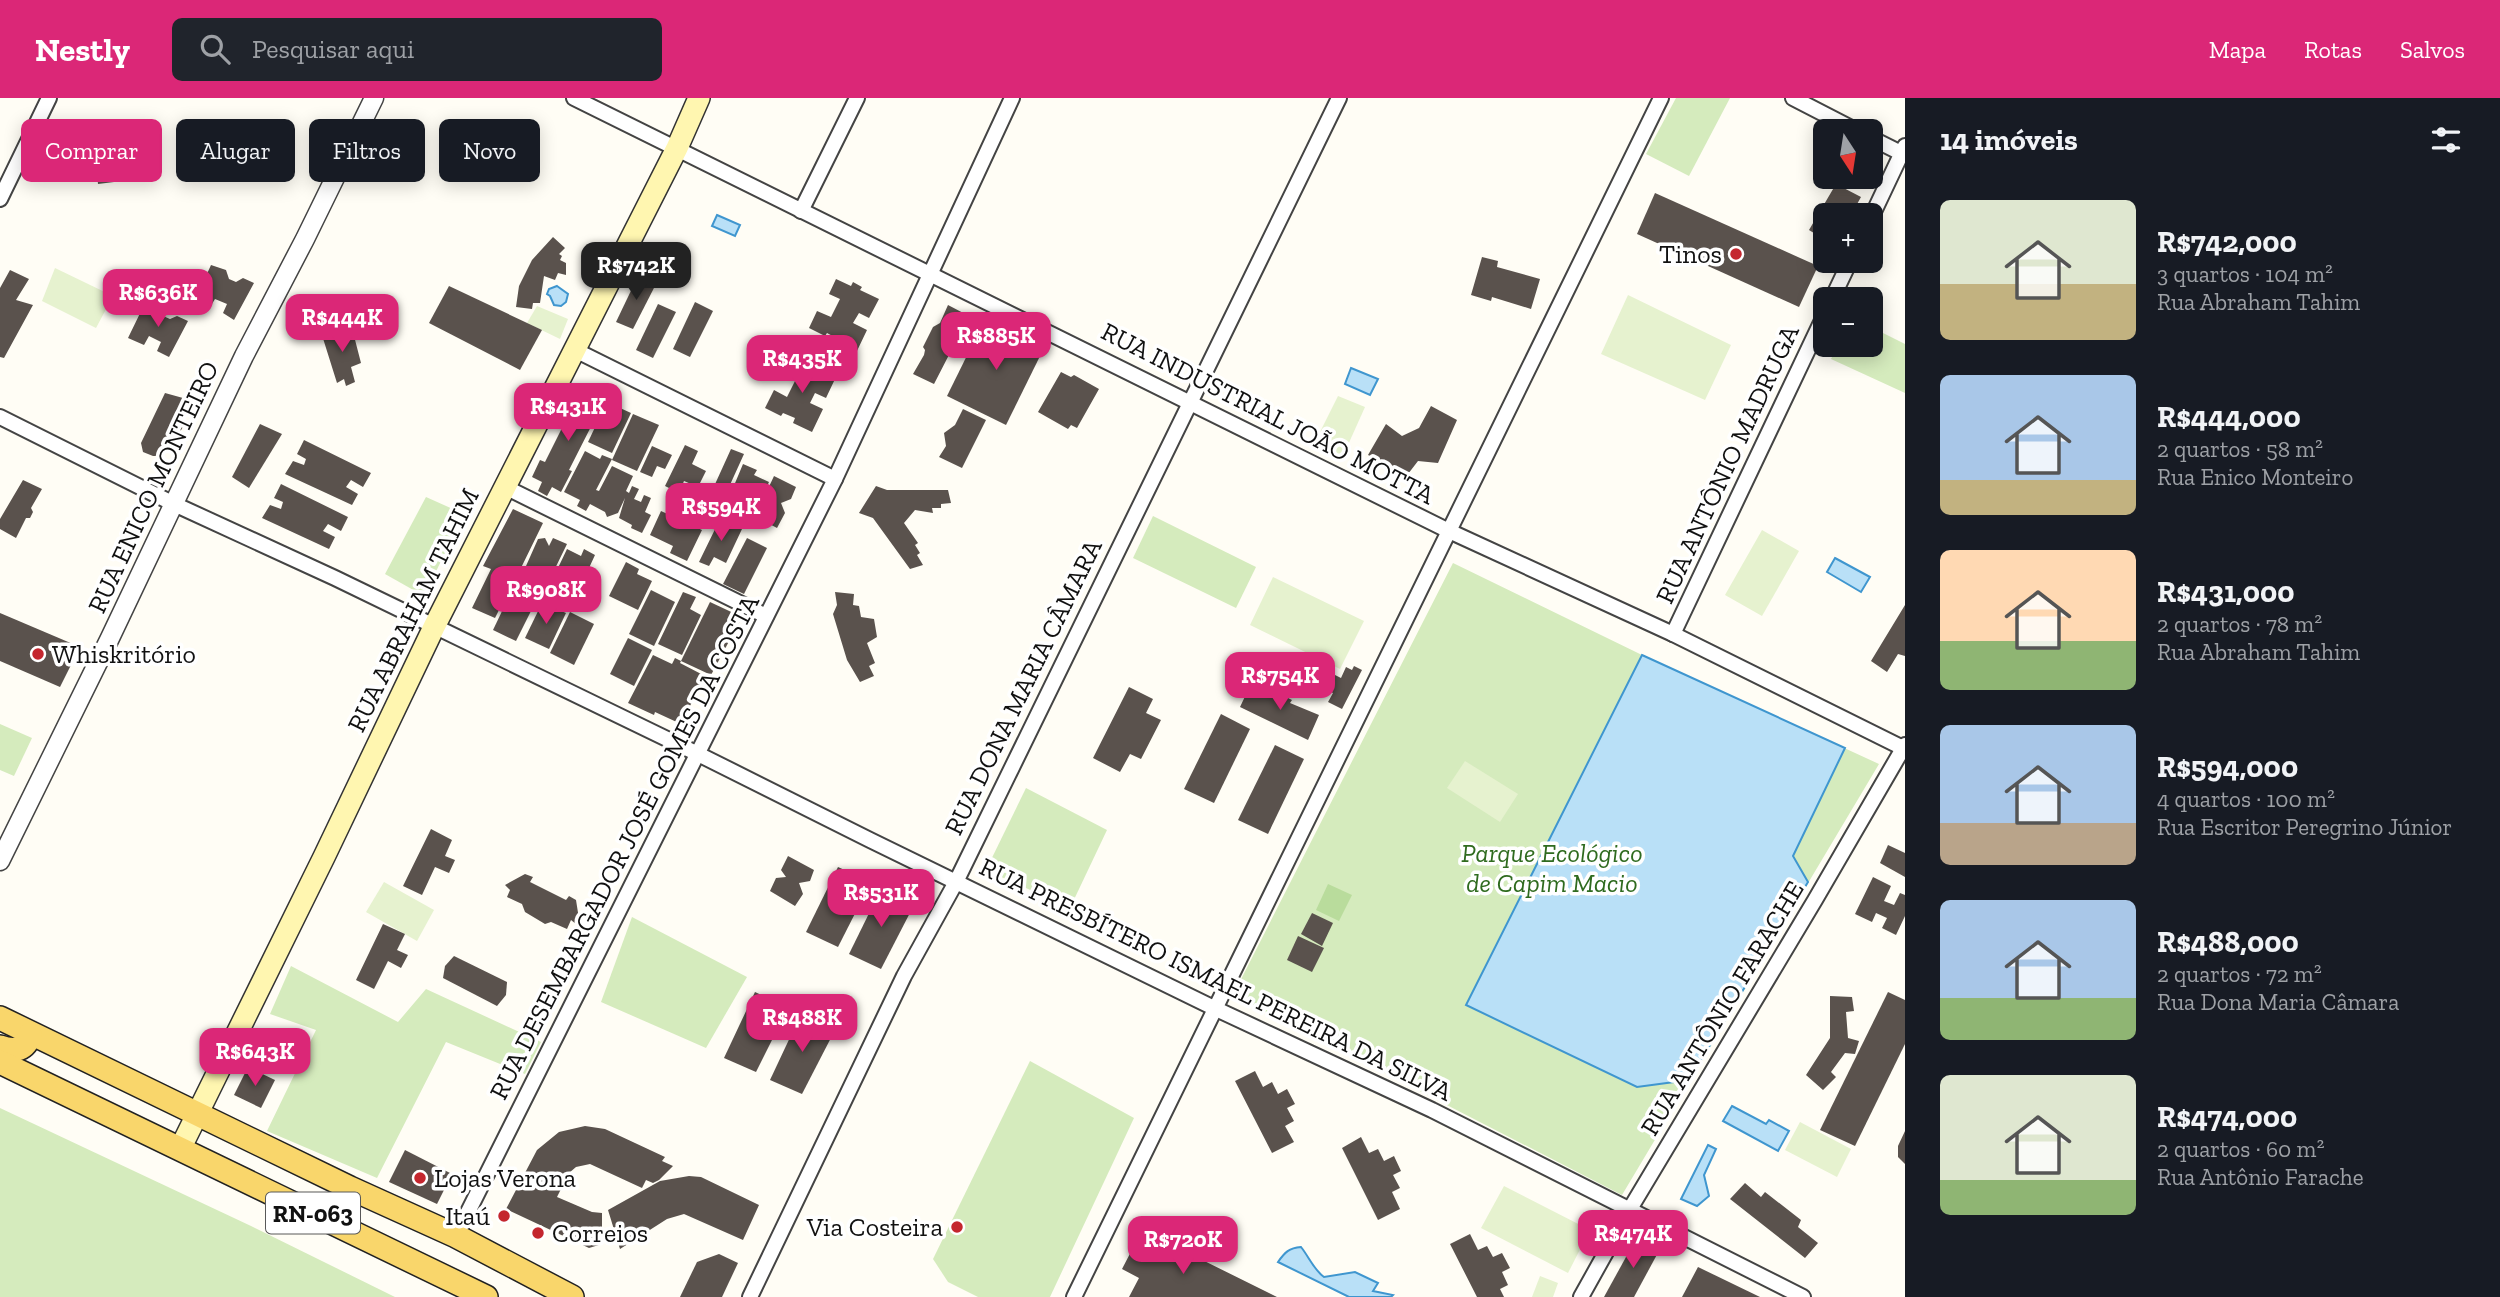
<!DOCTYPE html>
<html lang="pt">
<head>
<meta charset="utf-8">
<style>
	body { margin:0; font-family:"Zilla Slab",serif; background:#20242c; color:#f1f3f6; height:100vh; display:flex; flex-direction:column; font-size:26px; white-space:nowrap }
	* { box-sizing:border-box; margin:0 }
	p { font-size:23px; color:#9ea1a6 }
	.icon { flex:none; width:38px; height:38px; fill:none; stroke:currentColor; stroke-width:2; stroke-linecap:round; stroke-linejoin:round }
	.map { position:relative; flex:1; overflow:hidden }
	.sheet { display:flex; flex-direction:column; background:#171b24; width:595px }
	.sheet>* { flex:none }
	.hud { position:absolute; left:21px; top:21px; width:665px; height:63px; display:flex; gap:14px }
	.needle { width:46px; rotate:168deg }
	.buttons { position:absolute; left:1813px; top:21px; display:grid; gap:14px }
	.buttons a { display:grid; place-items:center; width:70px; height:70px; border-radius:10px; background:#171b24; box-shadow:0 4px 18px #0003; font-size:35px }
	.price { position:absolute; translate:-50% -60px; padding:0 16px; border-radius:14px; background:#db2777; color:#fff; font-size:23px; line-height:46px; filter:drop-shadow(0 2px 4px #0008) }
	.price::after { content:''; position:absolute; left:50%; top:42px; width:21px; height:16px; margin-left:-10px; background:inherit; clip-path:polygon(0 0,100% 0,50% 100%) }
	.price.current { background:#222; color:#fff }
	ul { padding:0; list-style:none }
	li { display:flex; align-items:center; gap:21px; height:175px; padding:0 35px }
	li span { display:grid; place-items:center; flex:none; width:196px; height:140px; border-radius:10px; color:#555 }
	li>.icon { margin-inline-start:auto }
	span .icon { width:84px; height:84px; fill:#fffc; stroke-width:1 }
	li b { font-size:30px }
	h2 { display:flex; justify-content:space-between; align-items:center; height:84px; padding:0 35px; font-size:30px }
	.pill { padding:0 24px; border-radius:10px; background:#171b24; box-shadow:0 4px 18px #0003; font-size:24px; line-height:63px }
	.pill.current { background:#db2777; color:#fff }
	header { display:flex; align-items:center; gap:42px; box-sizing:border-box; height:98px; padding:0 35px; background:#db2777; color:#fff }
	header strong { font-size:33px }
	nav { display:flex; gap:38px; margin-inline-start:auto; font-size:24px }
	.search { width:490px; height:63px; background:#20242c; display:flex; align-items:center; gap:18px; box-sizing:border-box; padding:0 24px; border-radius:10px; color:#9ea1a6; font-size:26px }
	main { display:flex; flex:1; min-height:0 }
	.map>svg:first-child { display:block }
</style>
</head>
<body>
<header>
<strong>Nestly</strong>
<div class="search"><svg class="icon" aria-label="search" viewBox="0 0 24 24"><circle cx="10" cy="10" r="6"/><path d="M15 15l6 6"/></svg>Pesquisar aqui</div>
<nav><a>Mapa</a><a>Rotas</a><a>Salvos</a></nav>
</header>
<main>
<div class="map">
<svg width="1905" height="1199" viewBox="0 0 1905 1199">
	<rect width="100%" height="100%" fill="#fffdf5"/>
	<g fill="#d5ebbd">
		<polygon points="1676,0 1730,0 1689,78 1646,56"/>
		<polygon points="1871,229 1905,246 1905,295 1831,261 1838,247 1871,247"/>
		<polygon points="426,399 464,416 424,498 385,476"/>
		<polygon points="1153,418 1256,469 1236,510 1133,460"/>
		<polygon points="1453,465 1642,557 1879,666 1622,1097 1233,897"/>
		<polygon points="0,626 32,640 14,678 0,672"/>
		<polygon points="1026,690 1107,732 1070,810 986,772"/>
		<polygon points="632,819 747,879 706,950 601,904"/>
		<polygon points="291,868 398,924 426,891 541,944 525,976 446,944 377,1080 267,1033 316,932 270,916"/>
		<polygon points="1030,963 1134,1020 1050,1199 978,1199 948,1184 933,1161"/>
		<polygon points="0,1010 251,1128 395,1199 0,1199"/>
	</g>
	<polygon fill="#b9dc9c" points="1328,786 1352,797 1339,823 1316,812"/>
	<g fill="#e6f2cf">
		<polygon points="55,170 113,198 96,230 42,203"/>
		<polygon points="1628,197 1731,247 1705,302 1601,256"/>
		<polygon points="537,208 568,221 560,241 527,225"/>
		<polygon points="1338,298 1365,309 1343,358 1314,346"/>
		<polygon points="1762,432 1799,453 1762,518 1725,497"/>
		<polygon points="1273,479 1364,523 1340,571 1250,527"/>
		<polygon points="1465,663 1518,696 1500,724 1447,690"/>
		<polygon points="384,784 434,812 417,843 366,814"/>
		<polygon points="1800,1024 1851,1051 1837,1079 1785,1052"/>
		<polygon points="1504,1088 1590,1132 1568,1175 1481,1130"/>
		<polygon points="1540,1178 1558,1185 1553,1199 1532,1199"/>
	</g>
	<g fill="#b9e0f7" stroke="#3f96cf" stroke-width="2">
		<polygon points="717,117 740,127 735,138 712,128"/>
		<polygon points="557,188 568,196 566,204 561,208 554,207 550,198 547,196 549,191"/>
		<polygon points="1351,270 1378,281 1370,297 1345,286"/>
		<polygon points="1835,460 1870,479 1861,494 1827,474"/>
		<polygon points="1642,557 1845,650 1793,758 1808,784 1689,982 1637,989 1466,907"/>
		<polygon points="1732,1008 1766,1026 1769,1022 1789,1033 1778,1053 1723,1023"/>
		<polygon points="1708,1047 1716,1051 1704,1077 1709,1098 1697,1108 1681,1101"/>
		<path d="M1301,1149c8,10 13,23 23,30l31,-5 23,11 -5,8 20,4 -2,2h-42l-71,-35c7,-10 11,-14 23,-15z"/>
	</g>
	<g fill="#5a524d">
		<polygon points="117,22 120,38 133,38 134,59 122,61 122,83 98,86 92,23"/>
		<polygon points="1836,86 1861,99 1851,117 1825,117 1825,142 1809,132"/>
		<polygon points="1655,95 1818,168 1799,209 1637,136"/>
		<polygon points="553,139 565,150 559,156 562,158 560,162 566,165 566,177 558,175 555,182 544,178 540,205 533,205 532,211 516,209 519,188 532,162"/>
		<polygon points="1482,159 1498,163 1497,169 1540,181 1531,211 1492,199 1491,203 1471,197"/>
		<polygon points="211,167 226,172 229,181 236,184 243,180 254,185 234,222 223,215 227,206 215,201 210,209 195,202"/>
		<polygon points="10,172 29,181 16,202 33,207 4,260 0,259 0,190"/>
		<polygon points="638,178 656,186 633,231 616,224"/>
		<polygon points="836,181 851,188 853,184 862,189 860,192 879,201 869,220 859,215 853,225 867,232 856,255 837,245 838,241 827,235 825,238 809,230 817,213 831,219 840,201 829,196"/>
		<polygon points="449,188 542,232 520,272 429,225"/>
		<polygon points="695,204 713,213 690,259 673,251"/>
		<polygon points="145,205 160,210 163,218 170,221 177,218 188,223 169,259 157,253 161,244 149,238 144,247 128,240"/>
		<polygon points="658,206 676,214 653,260 636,252"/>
		<polygon points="948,207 969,218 934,286 913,276 924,257 925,252 923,249 933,229 940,225"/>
		<polygon points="985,221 1044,250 1006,327 947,298"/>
		<polygon points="334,227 338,239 353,234 361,265 351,269 355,284 346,288 344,281 337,285 321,234 327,234 324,229"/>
		<polygon points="792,261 807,268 809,264 818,268 816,272 835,281 826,300 815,295 810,305 823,311 812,334 793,325 795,320 783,315 781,318 765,310 774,292 787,299 796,281 785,276"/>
		<polygon points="1061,274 1071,279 1074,277 1099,291 1077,330 1071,327 1068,331 1038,314"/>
		<polygon points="582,290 605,301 569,372 572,373 561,394 552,389 547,398 538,393 542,384 532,379 540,362 545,364"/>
		<polygon points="165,295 183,300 178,319 184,327 180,334 172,334 159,358 153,358 143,354 141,345"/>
		<polygon points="607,304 631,315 612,355 588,344"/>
		<polygon points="1431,308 1457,322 1438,365 1418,363 1408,376 1368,357 1386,326 1402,338 1419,330"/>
		<polygon points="963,311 986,322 962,370 939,359 946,348 944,335 955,327"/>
		<polygon points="633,316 659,327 637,373 612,362"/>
		<polygon points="260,326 282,336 249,390 232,379"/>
		<polygon points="304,342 371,375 363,389 351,382 346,389 358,396 352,407 285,376 293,363 304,367 306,361 297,356"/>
		<polygon points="685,347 698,353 692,366 706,373 698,389 684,383 679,395 665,388"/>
		<polygon points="652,348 672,357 665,371 657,368 652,379 640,374"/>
		<polygon points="731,351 744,356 719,411 706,406"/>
		<polygon points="585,353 600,361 602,357 612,361 596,392 599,393 612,368 633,378 626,393 629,395 632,388 639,391 634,401 641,404 644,397 651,400 645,414 651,417 642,435 631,430 632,427 619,420 625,400 618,415 607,419 605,414 590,406 594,399 586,413 577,408 580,402 564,394"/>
		<polygon points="743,366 757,372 754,377 769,384 758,407 744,400 740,411 752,416 748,425 723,414"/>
		<polygon points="774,378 796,389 791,401 781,405 785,415 777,430 762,422 769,409 761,406"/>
		<polygon points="23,382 42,391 31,410 33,414 30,420 26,420 16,440 0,431 0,421"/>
		<polygon points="281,386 348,419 341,433 328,426 323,433 335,439 329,451 262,420 270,407 281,411 283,404 274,400"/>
		<polygon points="876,388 887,392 948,392 951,405 941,406 941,410 932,410 933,415 915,412 904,425 918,445 915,447 920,455 917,457 923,467 910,471 873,420 859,415"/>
		<polygon points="513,411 543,425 519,474 511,470 502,493 507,496 495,520 472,510 491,471 483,468"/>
		<polygon points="661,413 702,432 687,463 670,455 673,448 650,437"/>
		<polygon points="720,421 742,431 726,465 714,459 709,468 699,464"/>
		<polygon points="545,440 549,448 553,440 567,446 546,489 522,477 538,441"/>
		<polygon points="747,440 767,450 744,496 723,486"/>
		<polygon points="567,451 581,458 584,451 595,457 571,509 560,503 562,497 548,491"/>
		<polygon points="626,464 639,471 637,476 652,483 638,512 609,498"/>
		<polygon points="514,488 538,499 516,543 493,532"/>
		<polygon points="651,492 675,504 654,548 629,536"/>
		<polygon points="683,494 696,499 690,511 701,517 682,557 658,546"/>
		<polygon points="835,494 854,496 853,507 859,508 861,519 874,521 877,539 867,545 875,565 869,568 874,578 860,584 847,562 833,516 837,507"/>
		<polygon points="710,504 742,519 711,577 681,563"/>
		<polygon points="542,505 566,515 549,551 525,540"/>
		<polygon points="1905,507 1905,558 1898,556 1887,574 1871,563"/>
		<polygon points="570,514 594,526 574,567 550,555"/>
		<polygon points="0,515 80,549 60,589 0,563"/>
		<polygon points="628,540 652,552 634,588 610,576"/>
		<polygon points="653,557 672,566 675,560 681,563 680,565 705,578 681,626 655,614 654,617 628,605"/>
		<polygon points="1354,568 1362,572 1342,611 1328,604 1333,595 1314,585 1321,570 1341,580 1346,569 1352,572"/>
		<polygon points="1255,586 1261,588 1260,592 1280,601 1282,597 1292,602 1290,605 1319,617 1308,642 1240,609 1249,590 1252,592"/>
		<polygon points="1129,589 1153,601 1146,615 1161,622 1141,661 1130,656 1120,674 1093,660"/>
		<polygon points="1221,616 1250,631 1214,705 1184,691"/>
		<polygon points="1275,647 1304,661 1268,736 1238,722"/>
		<polygon points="431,731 452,742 445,758 455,762 449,775 435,769 422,797 403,788"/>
		<polygon points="1888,747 1905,755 1905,779 1880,765"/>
		<polygon points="788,758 814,772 810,783 799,785 803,796 795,808 770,793 776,780 786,779 781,772"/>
		<polygon points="838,769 871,784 838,849 806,834"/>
		<polygon points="525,776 533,779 530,784 566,802 569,798 576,802 579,821 576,826 571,822 567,831 551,824 545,826 525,814 522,806 507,799 510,792 505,787"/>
		<polygon points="1873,779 1891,788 1884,803 1894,807 1900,795 1905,797 1905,818 1896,837 1882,830 1887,820 1876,815 1872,824 1855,816"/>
		<polygon points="881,791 914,807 881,871 849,856"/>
		<polygon points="1312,815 1333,825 1322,848 1301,836"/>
		<polygon points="383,826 405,836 397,852 408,857 401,870 388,863 374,891 356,882"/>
		<polygon points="1298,838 1324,850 1312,874 1287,862"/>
		<polygon points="454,858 507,884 506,897 497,908 443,880 445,868"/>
		<polygon points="755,894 788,910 756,974 724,960"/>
		<polygon points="1888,894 1905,902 1905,946 1855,1048 1820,1032"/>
		<polygon points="1830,898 1852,899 1854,913 1846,914 1848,940 1859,943 1855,956 1845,955 1831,974 1836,979 1823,992 1806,977 1830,940"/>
		<polygon points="801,916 835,932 802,996 770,982"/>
		<polygon points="248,969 275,982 261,1010 234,997"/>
		<polygon points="1255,973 1263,989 1272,984 1278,996 1287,991 1295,1006 1287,1010 1294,1023 1285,1028 1294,1044 1272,1055 1235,983"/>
		<polygon points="585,1028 605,1031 665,1059 662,1063 673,1068 659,1082 653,1085 646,1082 642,1090 590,1066 576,1069 569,1075 557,1099 592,1114 602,1115 602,1146 589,1150 506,1111 537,1052 559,1034"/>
		<polygon points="1905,1033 1905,1066 1898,1059 1898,1048"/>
		<polygon points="1361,1039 1369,1055 1378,1051 1384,1063 1394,1058 1401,1073 1393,1077 1400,1090 1392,1094 1400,1111 1378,1122 1342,1050"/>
		<polygon points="405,1052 452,1076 437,1106 389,1084"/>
		<polygon points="689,1078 701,1079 759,1107 743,1142 684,1116 667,1121 620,1151 608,1112 660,1083"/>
		<polygon points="1745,1085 1761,1099 1765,1094 1801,1122 1798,1129 1818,1145 1805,1160 1730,1101"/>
		<polygon points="1470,1136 1478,1152 1487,1148 1493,1159 1502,1155 1510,1170 1502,1174 1508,1187 1500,1191 1504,1199 1477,1199 1450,1146"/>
		<polygon points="1637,1139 1660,1151 1634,1199 1604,1199"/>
		<polygon points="1158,1140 1277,1199 1129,1199 1139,1180 1122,1171 1135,1146 1151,1154"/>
		<polygon points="719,1156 738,1165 722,1199 680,1199 697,1164"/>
		<polygon points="1698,1169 1760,1199 1682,1199"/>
	</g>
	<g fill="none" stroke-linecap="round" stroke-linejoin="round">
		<defs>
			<g id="minor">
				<polyline points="574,0 1449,433 1673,536 1905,651"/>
				<polyline points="1793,0 1857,33"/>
				<polyline points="1871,40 1905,57"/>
				<polyline points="0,101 49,0"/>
				<polyline points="801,113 857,0"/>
				<polyline points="1871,120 1905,48"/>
				<polyline points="1832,201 1850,163"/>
				<polyline points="573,251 835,381"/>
				<polyline points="0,319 174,406 335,480 698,656 870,742 1214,910 1432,1012 1803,1199"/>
				<polyline points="505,389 766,518"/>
				<polyline points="1673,536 1825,216"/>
				<polyline points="456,1138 835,381 1012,0"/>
				<polyline points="750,1199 904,878 956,784 1339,0"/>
				<polyline points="1074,1199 1661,0"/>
				<polyline points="1581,1199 1630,1111 1815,802 1905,647"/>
			</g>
			<polyline id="tertiary" points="0,763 110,540 244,258 305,141 374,0"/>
			<polyline id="secondary" points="180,1051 324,759 434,529 677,50 699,0"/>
			<g id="primary">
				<polyline points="0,920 350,1090 456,1138 572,1199"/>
				<path d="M0,949c15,5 26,3 30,-13"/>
				<polyline points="0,964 486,1199"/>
			</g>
		</defs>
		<use href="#minor" stroke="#444" stroke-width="18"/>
		<use href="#tertiary" stroke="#444" stroke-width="21"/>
		<use href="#secondary" stroke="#333" stroke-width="24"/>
		<use href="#primary" stroke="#222" stroke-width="26"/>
		<use href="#minor" stroke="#fff" stroke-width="14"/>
		<use href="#tertiary" stroke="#fff" stroke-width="18"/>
		<use href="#secondary" stroke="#fff6b0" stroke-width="21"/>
		<use href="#primary" stroke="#f9d66b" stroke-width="23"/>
	</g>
	<g fill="#c4262e" stroke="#fff" stroke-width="2.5">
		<circle cx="1736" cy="156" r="7"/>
		<circle cx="38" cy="556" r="7"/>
		<circle cx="420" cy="1080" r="7"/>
		<circle cx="504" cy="1118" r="7"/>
		<circle cx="957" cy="1129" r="7"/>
		<circle cx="538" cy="1135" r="7"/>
	</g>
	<g text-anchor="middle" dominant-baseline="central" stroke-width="7" stroke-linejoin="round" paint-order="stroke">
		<rect fill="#fff" stroke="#585858" stroke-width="2" x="266" y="1094.5" width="94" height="41" rx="5"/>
		<g font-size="24" font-weight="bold" fill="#111">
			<text x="313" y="1115">RN-063</text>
		</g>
		<g font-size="26" fill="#111" stroke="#fff" text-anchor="end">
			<text x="1722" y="156">Tinos</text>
			<text x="52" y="556" text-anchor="start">Whiskritório</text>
			<text x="434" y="1080" text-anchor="start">Lojas Verona</text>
			<text x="490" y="1118">Itaú</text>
			<text x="943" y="1129">Via Costeira</text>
			<text x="552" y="1135" text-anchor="start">Correios</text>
		</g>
		<g font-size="26" fill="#111" stroke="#fff">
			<text transform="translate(1268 315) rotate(27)">RUA INDUSTRIAL JOÃO MOTTA</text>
			<text transform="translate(1727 366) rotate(-65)">RUA ANTÔNIO MADRUGA</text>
			<text transform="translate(153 389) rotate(-65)">RUA ENICO MONTEIRO</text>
			<text transform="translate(413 512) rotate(-64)">RUA ABRAHAM TAHIM</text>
			<text transform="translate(1023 589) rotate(-64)">RUA DONA MARIA CÂMARA</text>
			<text transform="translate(624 749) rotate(-63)">RUA DESEMBARGADOR JOSÉ GOMES DA COSTA</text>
			<text transform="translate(1216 881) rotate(26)">RUA PRESBÍTERO ISMAEL PEREIRA DA SILVA</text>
			<text transform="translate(1722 910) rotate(-59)">RUA ANTÔNIO FARACHE</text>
		</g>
		<g font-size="26" font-style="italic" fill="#2f6b1f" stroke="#fff">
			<text x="1552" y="755">Parque Ecológico<tspan x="1552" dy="30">de Capim Macio</tspan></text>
		</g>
	</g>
</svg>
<div class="buttons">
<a><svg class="needle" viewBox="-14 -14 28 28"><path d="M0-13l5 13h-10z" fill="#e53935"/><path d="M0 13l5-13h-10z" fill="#9ea1a6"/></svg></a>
<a>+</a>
<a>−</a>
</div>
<b class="price current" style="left:636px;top:204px">R$742K</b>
<b class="price" style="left:158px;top:231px">R$636K</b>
<b class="price" style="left:342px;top:256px">R$444K</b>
<b class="price" style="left:996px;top:274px">R$885K</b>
<b class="price" style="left:802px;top:297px">R$435K</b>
<b class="price" style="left:568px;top:345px">R$431K</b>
<b class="price" style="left:721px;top:445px">R$594K</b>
<b class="price" style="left:546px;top:528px">R$908K</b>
<b class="price" style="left:1280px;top:614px">R$754K</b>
<b class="price" style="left:881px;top:831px">R$531K</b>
<b class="price" style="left:802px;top:956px">R$488K</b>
<b class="price" style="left:255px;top:990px">R$643K</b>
<b class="price" style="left:1633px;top:1172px">R$474K</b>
<b class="price" style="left:1183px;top:1178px">R$720K</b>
<div class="hud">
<a class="pill current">Comprar</a>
<a class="pill">Alugar</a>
<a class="pill">Filtros</a>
<a class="pill">Novo</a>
</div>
</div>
<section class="sheet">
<h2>14 imóveis<svg class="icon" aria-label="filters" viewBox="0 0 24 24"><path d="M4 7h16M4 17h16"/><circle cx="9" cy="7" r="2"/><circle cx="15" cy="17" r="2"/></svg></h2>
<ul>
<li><span style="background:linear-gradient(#dfe7d0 60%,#c2b280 0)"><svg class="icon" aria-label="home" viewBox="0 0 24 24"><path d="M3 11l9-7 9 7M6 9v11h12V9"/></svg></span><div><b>R$742,000</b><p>3 quartos · 104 m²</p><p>Rua Abraham Tahim</p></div></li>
<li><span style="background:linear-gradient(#a9c7e8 75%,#c2b280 0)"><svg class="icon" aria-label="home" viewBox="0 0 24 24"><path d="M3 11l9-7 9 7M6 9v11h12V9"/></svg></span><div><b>R$444,000</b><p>2 quartos · 58 m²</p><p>Rua Enico Monteiro</p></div></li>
<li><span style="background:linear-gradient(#ffd9b3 65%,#8fb573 0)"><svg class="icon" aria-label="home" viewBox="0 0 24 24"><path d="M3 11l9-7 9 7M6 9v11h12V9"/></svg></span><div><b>R$431,000</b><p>2 quartos · 78 m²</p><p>Rua Abraham Tahim</p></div></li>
<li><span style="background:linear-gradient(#a9c7e8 70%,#b9a48a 0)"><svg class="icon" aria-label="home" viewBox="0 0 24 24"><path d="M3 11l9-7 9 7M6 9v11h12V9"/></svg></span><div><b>R$594,000</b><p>4 quartos · 100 m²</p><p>Rua Escritor Peregrino Júnior</p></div></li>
<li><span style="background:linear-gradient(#a9c7e8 70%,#8fb573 0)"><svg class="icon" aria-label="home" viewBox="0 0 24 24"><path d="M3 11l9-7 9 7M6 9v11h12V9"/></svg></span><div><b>R$488,000</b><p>2 quartos · 72 m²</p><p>Rua Dona Maria Câmara</p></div></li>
<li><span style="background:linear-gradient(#dfe7d0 75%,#8fb573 0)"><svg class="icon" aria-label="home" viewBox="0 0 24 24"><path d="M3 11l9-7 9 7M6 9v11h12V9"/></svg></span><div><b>R$474,000</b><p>2 quartos · 60 m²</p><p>Rua Antônio Farache</p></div></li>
</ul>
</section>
</main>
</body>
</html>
